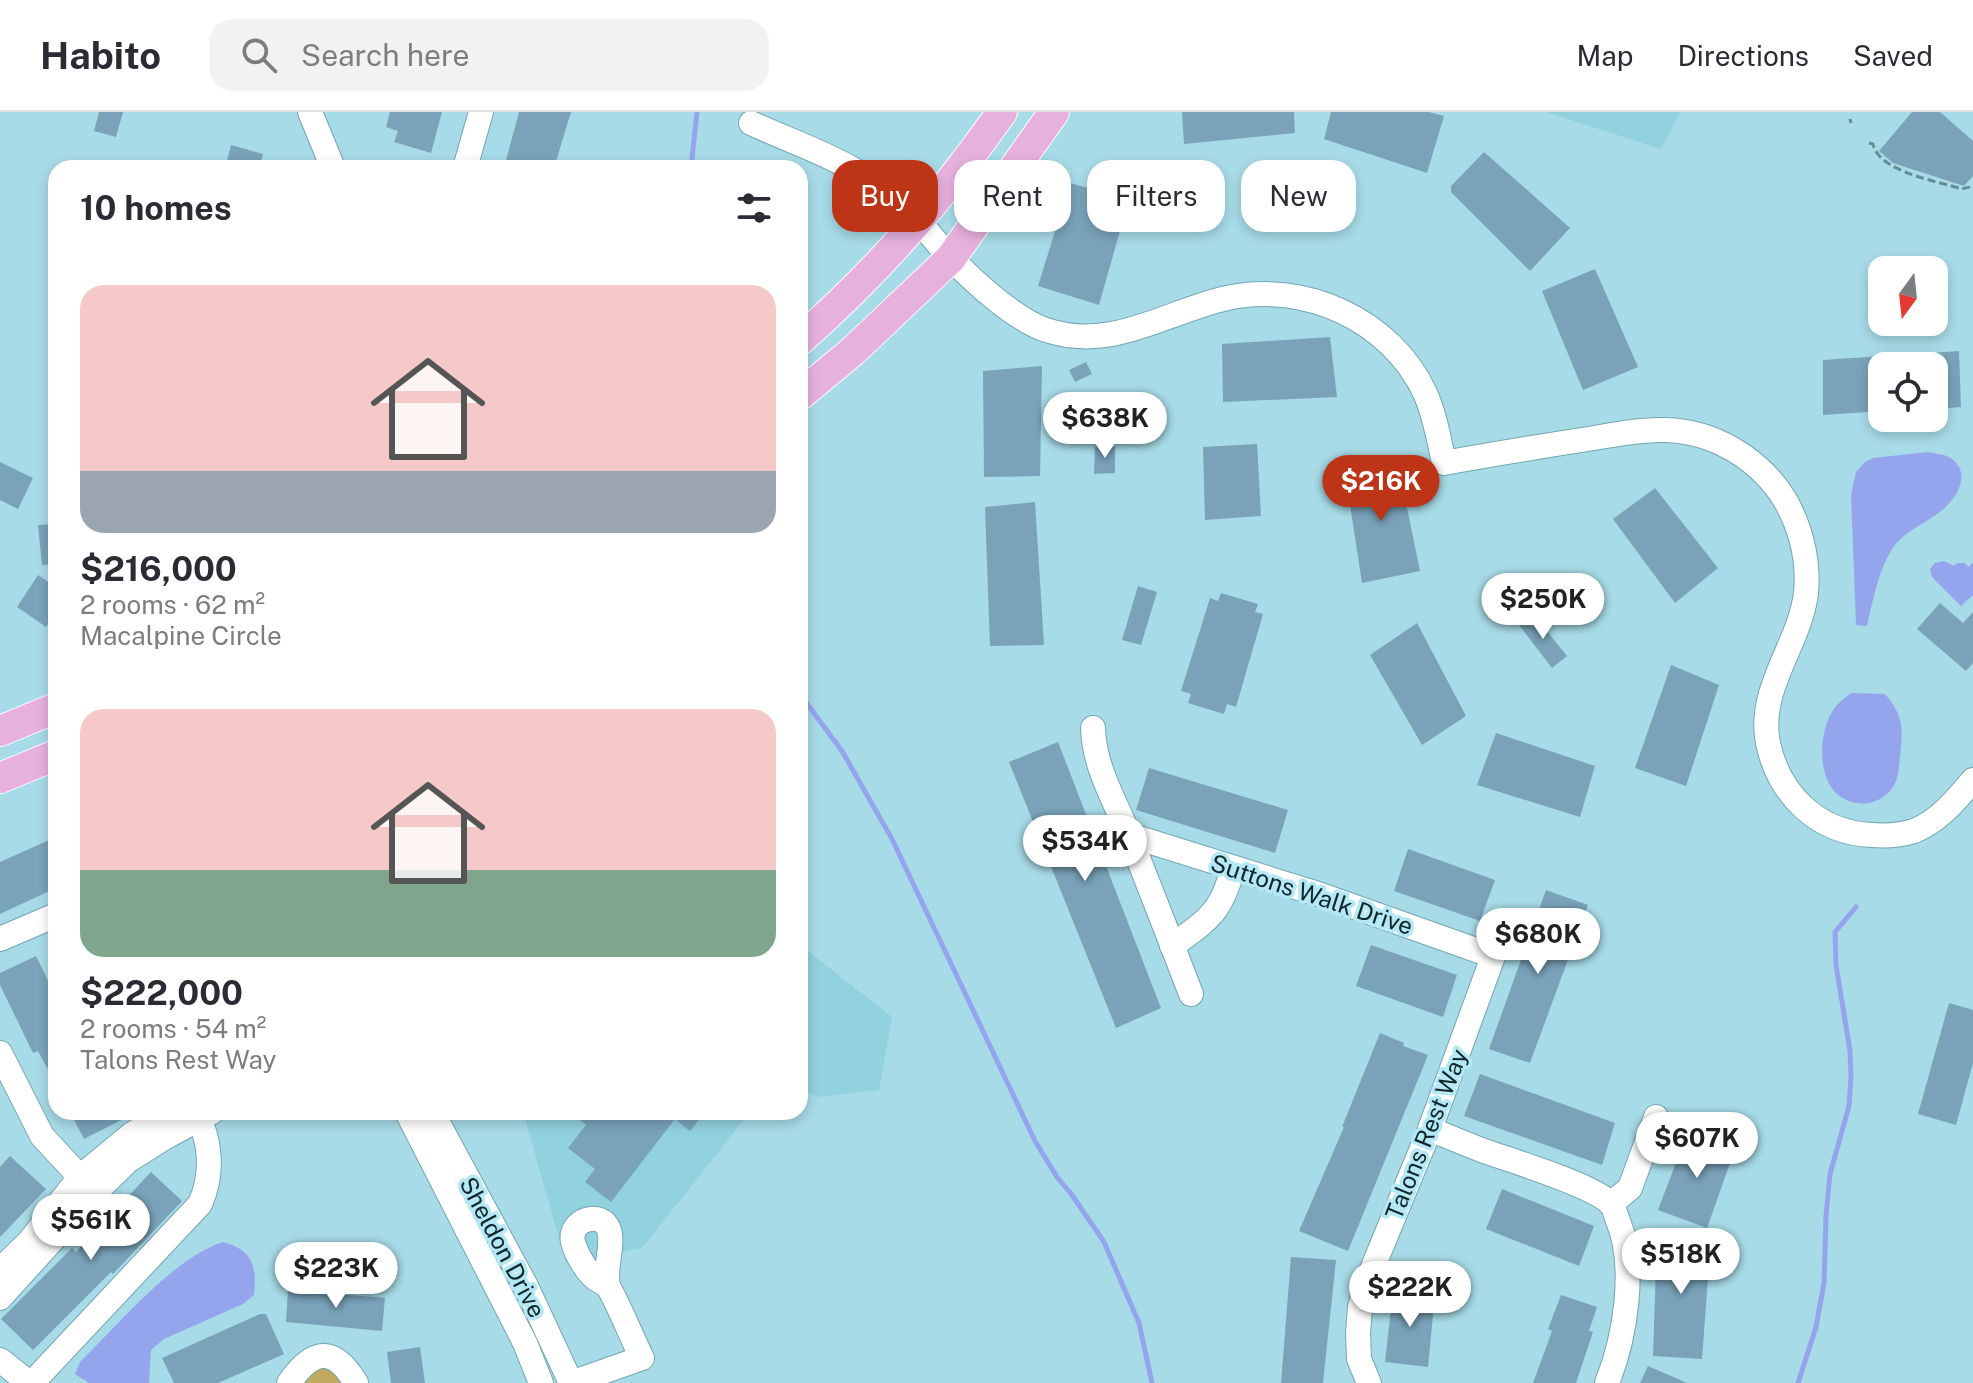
<!DOCTYPE html>
<html lang="en">
<head>
<meta charset="utf-8">
<style>
	body { margin:0; font-family:"Public Sans",sans-serif; background:#f2f2f3; color:#2b2b33; height:100vh; display:flex; flex-direction:column; font-size:30px; white-space:nowrap }
	* { box-sizing:border-box; margin:0 }
	p { font-size:26px; color:#7c7c81 }
	.icon { flex:none; width:44px; height:44px; fill:none; stroke:currentColor; stroke-width:2; stroke-linecap:round; stroke-linejoin:round }
	.map { position:relative; flex:1; overflow:hidden }
	.side { position:absolute; left:48px; top:48px; width:760px; height:960px; display:flex; flex-direction:column; background:#fff; border-radius:24px; box-shadow:0 4px 12px #0003 }
	.side>* { flex:none }
	.banner { position:absolute; left:832px; top:48px; width:760px; height:72px; display:flex; gap:16px }
	.needle { width:52px; rotate:195deg }
	.tools { position:absolute; left:1868px; top:144px; display:grid; gap:16px }
	.tools a { display:grid; place-items:center; width:80px; height:80px; border-radius:16px; background:#fff; box-shadow:0 4px 12px #0003; font-size:40px }
	.price { position:absolute; translate:-50% -68px; padding:0 18px; border-radius:28px; background:#fff; color:#222; font-size:26px; line-height:52px; filter:drop-shadow(0 2px 4px #0008) }
	.price::after { content:''; position:absolute; left:50%; top:48px; width:24px; height:18px; margin-left:-12px; background:inherit; clip-path:polygon(0 0,100% 0,50% 100%) }
	.price.current { background:#be3416; color:#fff }
	ul { padding:0; list-style:none }
	li { display:grid; align-content:center; gap:16px; height:424px; padding:0 32px }
	li span { display:grid; place-items:center; height:248px; border-radius:24px; color:#555 }
	li>.icon { margin-inline-start:auto }
	span .icon { width:144px; height:144px; fill:#fffc; stroke-width:1 }
	li b { font-size:34px }
	h2 { display:flex; justify-content:space-between; align-items:center; height:96px; padding:0 32px; font-size:34px }
	.tag { padding:0 28px; border-radius:24px; background:#fff; box-shadow:0 4px 12px #0003; font-size:28px; line-height:72px }
	.tag.current { background:#be3416; color:#fff }
	header { display:flex; align-items:center; gap:48px; box-sizing:border-box; height:112px; padding:0 40px; background:#fff; border-bottom:2px solid #e1e1e2 }
	header strong { font-size:38px }
	nav { display:flex; gap:44px; margin-inline-start:auto; font-size:28px }
	.search { width:560px; height:72px; background:#f2f2f3; display:flex; align-items:center; gap:20px; box-sizing:border-box; padding:0 28px; border-radius:24px; color:#7c7c81; font-size:30px }
	.map>svg:first-child { display:block }
</style>
</head>
<body>
<header>
<strong>Habito</strong>
<div class="search"><svg class="icon" aria-label="search" viewBox="0 0 24 24"><circle cx="10" cy="10" r="6"/><path d="M15 15l6 6"/></svg>Search here</div>
<nav><a>Map</a><a>Directions</a><a>Saved</a></nav>
</header>
<div class="map">
<svg width="1973" height="1271" viewBox="0 0 1973 1271">
	<rect width="100%" height="100%" fill="#a7dbe7"/>
	<g fill="#92d1de">
		<polygon points="1546,0 1680,0 1661,37"/>
		<polygon points="800,833 892,905 879,978 816,985 800,974"/>
		<polygon points="523,1000 750,1000 642,1136 566,1151"/>
	</g>
	<polygon fill="#c0aa60" points="326,1253 347,1271 301,1271 306,1265"/>
	<g fill="#94a5ee">
		<path d="M1928,340c8,2 17,2 24,7 20,15 4,41 -11,52 -16,13 -37,20 -49,38 -14,23 -19,51 -25,77l-11,-1 -5,-130 5,-23 9,-10 8,-4z"/>
		<polygon points="1944,449 1954,454 1957,451 1965,451 1968,455 1973,450 1973,483 1961,494 1932,465 1930,457 1935,451"/>
		<path d="M1851,581l34,1c19,22 18,35 15,63 -1,7 -1,17 -4,24 -10,25 -42,30 -61,11 -19,-21 -16,-66 2,-87 4,-4 9,-8 14,-12z"/>
		<path d="M223,1130c30,8 34,24 31,53l-11,9 -79,35 -13,11 -2,33h-60l-14,-9 5,-12c38,-37 93,-104 143,-120z"/>
	</g>
	<g fill="none" stroke-linecap="round" stroke-linejoin="round">
		<g stroke="#94a5ee" stroke-width="5">
			<polyline points="691,56 697,0"/>
			<polyline points="800,577 805,589 842,639 892,727 1035,1029 1057,1065 1072,1083 1104,1130 1139,1211 1152,1271"/>
			<polyline points="1798,1271 1816,1215 1824,1171 1826,1104 1830,1062 1849,994 1851,964 1850,939 1836,853 1835,820 1856,795"/>
		</g>
	</g>
	<g fill="#7aa3ba">
		<polygon points="99,0 123,0 116,25 94,19"/>
		<polygon points="390,0 442,0 431,41 394,30 398,19 386,15"/>
		<polygon points="519,0 571,0 554,56 504,56"/>
		<polygon points="1182,0 1294,0 1295,21 1184,32"/>
		<polygon points="1331,0 1429,0 1444,4 1427,61 1324,27"/>
		<polygon points="1912,0 1940,0 1973,29 1973,64 1964,74 1893,51 1879,39"/>
		<polygon points="231,33 263,42 259,56 225,56"/>
		<polygon points="1484,40 1570,116 1530,159 1451,80 1451,74"/>
		<polygon points="1070,71 1129,87 1099,193 1038,174"/>
		<polygon points="1595,157 1638,255 1583,278 1542,179"/>
		<polygon points="1330,225 1337,285 1223,290 1222,232"/>
		<polygon points="1959,239 1961,295 1934,297 1934,254 1904,254 1903,243"/>
		<polygon points="1882,244 1882,299 1823,303 1823,248"/>
		<polygon points="1086,250 1092,262 1075,270 1069,258"/>
		<polygon points="1042,254 1040,364 984,365 983,259"/>
		<polygon points="1257,332 1261,404 1205,408 1203,335"/>
		<polygon points="1095,335 1115,335 1115,361 1094,362"/>
		<polygon points="0,350 33,366 18,397 0,388"/>
		<polygon points="1398,352 1420,459 1362,471 1345,360"/>
		<polygon points="1655,376 1718,456 1675,491 1613,407"/>
		<polygon points="1035,390 1044,533 990,534 985,395"/>
		<polygon points="56,412 56,452 42,453 38,413"/>
		<polygon points="38,463 56,475 56,501 46,515 17,495"/>
		<polygon points="1138,474 1157,480 1141,533 1122,528"/>
		<polygon points="1221,481 1258,492 1255,500 1263,502 1236,595 1227,592 1224,602 1188,591 1191,582 1181,579 1210,486 1218,489"/>
		<polygon points="1940,491 1963,511 1973,500 1973,551 1966,559 1917,517"/>
		<polygon points="1534,503 1567,544 1552,556 1519,513"/>
		<polygon points="1417,511 1466,604 1422,633 1370,543"/>
		<polygon points="1671,553 1719,573 1686,674 1635,656"/>
		<polygon points="1496,621 1595,654 1580,705 1477,673"/>
		<polygon points="1058,630 1161,896 1116,916 1009,650"/>
		<polygon points="1149,656 1288,698 1275,741 1136,698"/>
		<polygon points="56,725 56,776 0,802 0,750"/>
		<polygon points="1408,737 1495,768 1480,809 1394,779"/>
		<polygon points="1546,778 1588,793 1530,951 1489,937"/>
		<polygon points="1371,833 1457,863 1443,905 1356,874"/>
		<polygon points="36,844 56,885 56,972 38,939 33,941 0,873 0,861"/>
		<polygon points="1949,891 1973,898 1973,951 1956,1013 1918,1002"/>
		<polygon points="1380,921 1404,931 1403,934 1428,943 1348,1139 1299,1119 1344,1015 1342,1015"/>
		<polygon points="1480,962 1615,1011 1602,1053 1464,1004"/>
		<polygon points="70,1000 137,1000 84,1027"/>
		<polygon points="570,1000 705,1000 690,1019 675,1007 611,1090 585,1070 595,1057 568,1036 586,1013"/>
		<polygon points="1688,1019 1735,1037 1707,1116 1658,1098"/>
		<polygon points="10,1044 46,1077 0,1125 0,1055"/>
		<polygon points="151,1060 182,1089 113,1162 111,1160 33,1238 1,1207 72,1136 76,1140"/>
		<polygon points="1502,1077 1594,1114 1579,1154 1486,1117"/>
		<polygon points="1657,1124 1711,1126 1702,1247 1653,1244"/>
		<polygon points="1291,1145 1336,1148 1323,1271 1281,1271"/>
		<polygon points="288,1178 385,1186 382,1219 286,1210"/>
		<polygon points="1393,1179 1435,1182 1428,1255 1385,1250"/>
		<polygon points="1561,1183 1597,1195 1589,1219 1593,1220 1576,1271 1533,1271 1552,1219 1548,1217"/>
		<polygon points="260,1202 266,1202 284,1242 218,1271 174,1271 162,1246"/>
		<polygon points="420,1235 425,1271 391,1271 387,1240"/>
		<polygon points="1648,1254 1687,1271 1640,1271"/>
	</g>
	<g fill="none" stroke-linecap="round" stroke-linejoin="round">
		<defs>
			<g id="minor">
				<polyline points="310,0 333,56"/>
				<path d="M751,11c34,16 73,29 105,48 15,10 30,22 44,33 19,14 33,36 50,53 23,24 64,62 96,73 66,22 119,-18 181,-32 78,-17 164,22 198,95 10,22 14,47 19,70 44,-8 87,-15 131,-22 30,-4 60,-12 90,-11 49,1 95,29 120,70 16,28 24,61 21,93 -6,51 -49,96 -38,150 11,52 50,90 104,92 13,1 29,0 42,-4 25,-10 42,-31 59,-51"/>
				<polyline points="465,56 481,0"/>
				<path d="M1093,616c1,40 23,74 37,110 21,52 41,104 61,156"/>
				<polyline points="1129,723 1321,783 1493,844"/>
				<polyline points="0,827 56,803"/>
				<path d="M1172,834c37,-27 49,-33 61,-78"/>
				<polyline points="0,941 42,1024 91,1077"/>
				<polyline points="407,1000 525,1231 541,1271"/>
				<polyline points="432,1000 526,1174 571,1271"/>
				<path d="M1430,1017c19,8 38,16 57,23 26,9 108,34 124,52 3,3 5,12 7,17 19,46 7,117 -11,162"/>
				<polyline points="1611,1092 1630,1076 1656,1005"/>
				<polyline points="0,1158 29,1130 80,1065 132,1022 171,1000"/>
				<polyline points="0,1186 95,1081 129,1048 164,1026 212,1000"/>
				<polyline points="0,1248 29,1271"/>
				<path d="M32,1271l168,-179c13,-29 12,-64 -5,-92"/>
				<path d="M289,1271c24,-35 45,-37 67,0"/>
				<path d="M571,1271l71,-25c-11,-22 -20,-46 -32,-68 -3,-7 -8,-7 -14,-11 -10,-8 -20,-25 -23,-37 -5,-22 29,-33 36,-12 5,15 -5,37 -1,56"/>
				<polyline points="1369,1271 1359,1247 1358,1221 1360,1195 1368,1167 1430,1017 1502,820"/>
			</g>
			<g id="major">
				<path d="M800,228c80,-71 140,-140 202,-228"/>
				<polyline points="800,283 853,239 951,146 1054,0"/>
				<polyline points="0,619 56,596"/>
				<polyline points="0,666 56,643"/>
			</g>
		</defs>
		<use href="#minor" stroke="#73a6b1" stroke-width="26"/>
		<use href="#major" stroke="#fff" stroke-width="32"/>
		<g stroke="#658b94" stroke-width="3" stroke-dasharray="8 4" stroke-linecap="butt">
			<polyline points="1850,7 1851,11"/>
			<path d="M1869,31l4,1c6,28 64,37 89,45l11,-3"/>
		</g>
		<use href="#minor" stroke="#fff" stroke-width="24"/>
		<use href="#major" stroke="#e7b1de" stroke-width="30"/>
	</g>
	<g text-anchor="middle" dominant-baseline="central" stroke-width="7" stroke-linejoin="round" paint-order="stroke">
		<g font-size="24" fill="#11262b" stroke="#b4e8f5">
			<text transform="translate(1312 782) rotate(18)">Suttons Walk Drive</text>
			<text transform="translate(1426 1022) rotate(-68)">Talons Rest Way</text>
			<text transform="translate(503 1135) rotate(62)">Sheldon Drive</text>
		</g>
	</g>
</svg>
<div class="tools">
<a><svg class="needle" viewBox="-14 -14 28 28"><path d="M0-13l5 13h-10z" fill="#e53935"/><path d="M0 13l5-13h-10z" fill="#7c7c81"/></svg></a>
<a><svg class="icon" aria-label="locate" viewBox="0 0 24 24"><circle cx="12" cy="12" r="6"/><path d="M12 2v4M12 18v4M2 12h4M18 12h4"/></svg></a>
</div>
<b class="price" style="left:1105px;top:348px">$638K</b>
<b class="price current" style="left:1381px;top:411px">$216K</b>
<b class="price" style="left:1543px;top:529px">$250K</b>
<b class="price" style="left:1085px;top:771px">$534K</b>
<b class="price" style="left:1538px;top:864px">$680K</b>
<b class="price" style="left:1697px;top:1068px">$607K</b>
<b class="price" style="left:91px;top:1150px">$561K</b>
<b class="price" style="left:1681px;top:1184px">$518K</b>
<b class="price" style="left:336px;top:1198px">$223K</b>
<b class="price" style="left:1410px;top:1217px">$222K</b>
<div class="banner">
<a class="tag current">Buy</a>
<a class="tag">Rent</a>
<a class="tag">Filters</a>
<a class="tag">New</a>
</div>
<section class="side">
<h2>10 homes<svg class="icon" aria-label="filters" viewBox="0 0 24 24"><path d="M4 7h16M4 17h16"/><circle cx="9" cy="7" r="2"/><circle cx="15" cy="17" r="2"/></svg></h2>
<ul>
<li><span style="background:linear-gradient(#f6c9c9 75%,#9aa5b1 0)"><svg class="icon" aria-label="home" viewBox="0 0 24 24"><path d="M3 11l9-7 9 7M6 9v11h12V9"/></svg></span><div><b>$216,000</b><p>2 rooms · 62 m²</p><p>Macalpine Circle</p></div></li>
<li><span style="background:linear-gradient(#f6c9c9 65%,#7fa58c 0)"><svg class="icon" aria-label="home" viewBox="0 0 24 24"><path d="M3 11l9-7 9 7M6 9v11h12V9"/></svg></span><div><b>$222,000</b><p>2 rooms · 54 m²</p><p>Talons Rest Way</p></div></li>
</ul>
</section>
</div>
</body>
</html>
